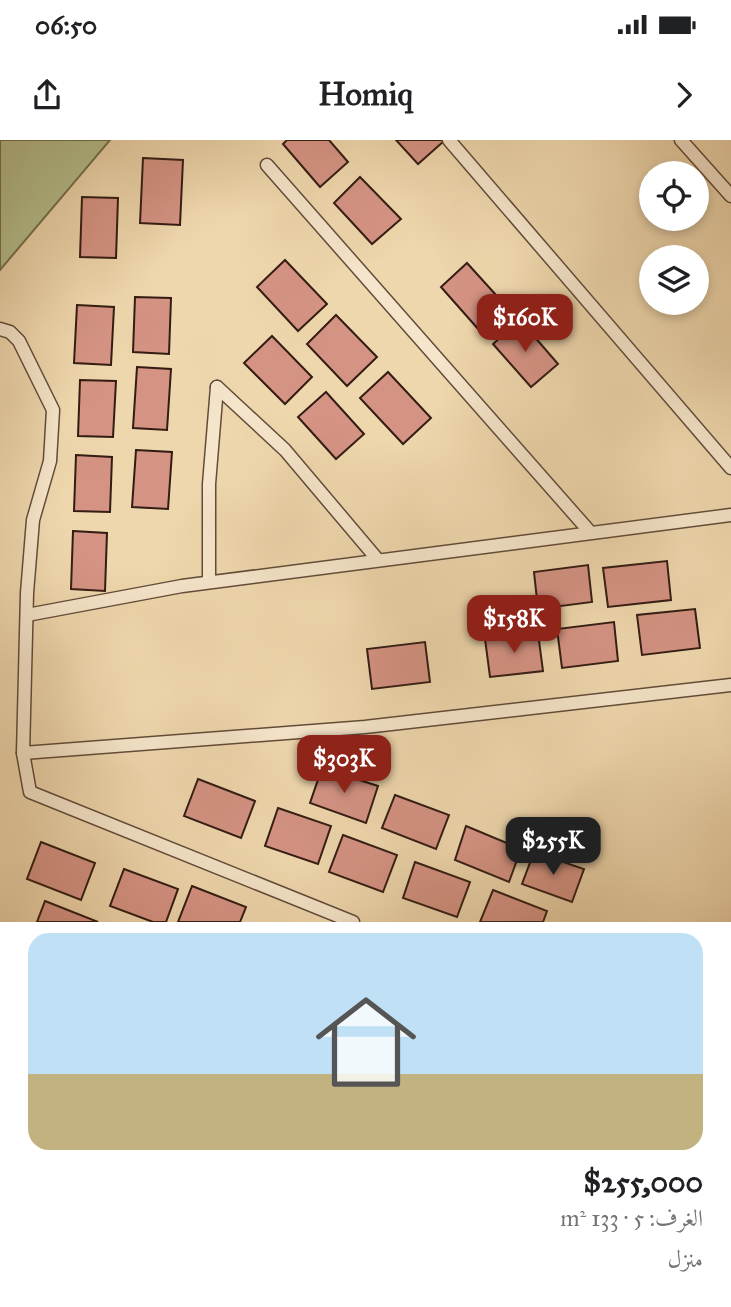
<!DOCTYPE html>
<html lang="ar">
<head>
<meta charset="utf-8">
<style>
	body { margin:0; font-family:"IM FELL Great Primer",Amiri,serif; background:#f2f2f2; color:#202124; direction:rtl; height:100vh; display:flex; flex-direction:column; font-size:26px; white-space:nowrap }
	* { box-sizing:border-box; margin:0 }
	p { font-size:23px; color:#757577 }
	.icon { flex:none; width:38px; height:38px; fill:none; stroke:currentColor; stroke-width:2; stroke-linecap:round; stroke-linejoin:round }
	.map { position:relative; height:782px; overflow:hidden; direction:ltr }
	.panel { display:flex; flex-direction:column; background:#fff; flex:1 }
	.panel>* { flex:none }
	.fabs { position:absolute; left:639px; top:21px; display:grid; gap:14px }
	.fabs a { display:grid; place-items:center; width:70px; height:70px; border-radius:50%; background:#fff; box-shadow:0 4px 10px #0003; font-size:35px }
	.price { position:absolute; translate:-50% -60px; padding:0 16px; border-radius:14px; background:#8f2418; color:#fff; font-size:23px; line-height:46px; filter:drop-shadow(0 2px 4px #0008) }
	.price::after { content:''; position:absolute; left:50%; top:42px; width:21px; height:16px; margin-left:-10px; background:inherit; clip-path:polygon(0 0,100% 0,50% 100%) }
	.price.active { background:#222; color:#fff }
	ul { padding:0; list-style:none }
	li { display:grid; align-content:center; gap:14px; height:371px; padding:0 28px }
	li span { display:grid; place-items:center; height:217px; border-radius:21px; color:#555 }
	li>.icon { margin-inline-start:auto }
	span .icon { width:126px; height:126px; fill:#fffc; stroke-width:1 }
	li b { font-size:30px }
	.status { display:flex; justify-content:space-between; align-items:center; height:49px; padding:0 35px; background:#fff; direction:ltr }
	.status svg { height:19px; fill:currentColor }
	header { display:flex; justify-content:space-between; align-items:center; height:91px; padding:0 28px; background:#fff; font-size:32px; font-weight:700 }
	.map>svg:first-child { display:block }
</style>
</head>
<body>
<div class="status"><b>06:50</b><svg viewBox="0 0 49 12"><path d="M0 12V9h3v3zM5 12V6h3v6zM10 12V3h3v9zM15 12V0h3v12zM26 1h20v11H26zM47 4h2v5h-2z"/></svg></div>
<header><svg class="icon" aria-label="forward" viewBox="0 0 24 24"><path d="M9 5l7 7-7 7"/></svg>Homiq<svg class="icon" aria-label="share" viewBox="0 0 24 24"><path d="M12 15V3M7 8l5-5 5 5M5 13v7h14v-7"/></svg></header>
<div class="map">
<svg width="731" height="782" viewBox="0 0 731 782">
	<rect width="100%" height="100%" fill="#efd7ad"/>
	<filter id="stains"><feTurbulence type="fractalNoise" baseFrequency=".00286" numOctaves="4"/><feColorMatrix values="0 0 0 0 .2 0 0 0 0 .09 0 0 0 0 .02 0 0 0 .5 -.17"/></filter>
	<radialGradient id="worn" r=".72"><stop offset=".6" stop-color="#630" stop-opacity="0"/><stop offset="1" stop-color="#630" stop-opacity=".3"/></radialGradient>
	<polygon fill="#b5bf8d" stroke="#746e50" stroke-width="2" points="0,0 110,0 0,130"/>
	<g fill="#d59384" stroke="#331c13" stroke-width="2">
		<polygon points="287,0 329,0 348,22 320,47 283,4"/>
		<polygon points="396,0 443,0 444,1 418,24"/>
		<polygon points="143,18 183,20 180,85 140,83"/>
		<polygon points="360,37 401,79 372,104 334,63"/>
		<polygon points="82,57 118,58 116,118 80,117"/>
		<polygon points="285,120 327,164 298,191 257,147"/>
		<polygon points="467,123 506,166 479,190 441,147"/>
		<polygon points="135,157 171,158 169,214 133,212"/>
		<polygon points="77,165 114,167 111,225 74,223"/>
		<polygon points="336,175 377,217 347,246 307,204"/>
		<polygon points="520,180 558,224 531,247 493,204"/>
		<polygon points="272,196 312,237 285,264 244,223"/>
		<polygon points="137,227 171,229 167,290 133,288"/>
		<polygon points="388,232 431,278 403,304 360,258"/>
		<polygon points="80,240 116,241 113,297 78,296"/>
		<polygon points="326,252 364,294 336,319 298,277"/>
		<polygon points="136,310 172,312 168,369 132,367"/>
		<polygon points="76,315 112,317 110,372 74,371"/>
		<polygon points="73,391 107,393 105,451 71,449"/>
		<polygon points="667,421 671,460 608,467 603,428"/>
		<polygon points="588,425 592,462 538,469 534,432"/>
		<polygon points="695,469 700,508 642,515 637,475"/>
		<polygon points="614,482 618,521 562,528 557,489"/>
		<polygon points="538,493 543,531 490,537 485,499"/>
		<polygon points="425,502 430,542 372,549 367,509"/>
		<polygon points="322,628 378,646 366,683 310,663"/>
		<polygon points="198,639 255,661 241,698 184,676"/>
		<polygon points="395,655 449,675 436,709 382,688"/>
		<polygon points="278,668 331,686 318,724 265,706"/>
		<polygon points="466,686 521,709 509,742 455,720"/>
		<polygon points="343,695 397,715 383,752 329,732"/>
		<polygon points="41,702 95,723 81,760 27,739"/>
		<polygon points="534,712 584,729 572,762 522,744"/>
		<polygon points="415,722 470,742 457,777 403,758"/>
		<polygon points="124,729 178,749 166,782 153,782 110,766"/>
		<polygon points="192,746 246,767 240,782 178,782"/>
		<polygon points="493,750 547,771 543,782 480,782"/>
		<polygon points="45,761 98,782 37,782"/>
	</g>
	<g fill="none" stroke-linecap="round" stroke-linejoin="round">
		<defs>
			<g id="street">
				<polyline points="449,0 731,328"/>
				<polyline points="681,0 731,56"/>
				<polyline points="267,25 590,392"/>
				<polyline points="0,189 10,192 19,201 53,270 50,321 33,380 27,453 23,613 30,652 353,782"/>
				<polyline points="217,247 285,310 378,420"/>
				<polyline points="209,442 209,344 217,247"/>
				<polyline points="27,475 182,446 731,375"/>
				<polyline points="23,613 365,587 731,545"/>
			</g>
		</defs>
		<use href="#street" stroke="#624b3a" stroke-width="15"/>
		<use href="#street" stroke="#f5e5ca" stroke-width="12"/>
	</g>
	<rect width="100%" height="100%" filter="url(#stains)"/>
	<rect width="100%" height="100%" fill="url(#worn)"/>
</svg>
<div class="fabs">
<a><svg class="icon" aria-label="locate" viewBox="0 0 24 24"><circle cx="12" cy="12" r="6"/><path d="M12 2v4M12 18v4M2 12h4M18 12h4"/></svg></a>
<a><svg class="icon" aria-label="layers" viewBox="0 0 24 24"><path d="M12 4l9 5-9 5-9-5zM3 14l9 5 9-5"/></svg></a>
</div>
<b class="price" style="left:525px;top:214px">$160K</b>
<b class="price" style="left:514px;top:515px">$158K</b>
<b class="price" style="left:344px;top:655px">$303K</b>
<b class="price active" style="left:553px;top:737px">$255K</b>
</div>
<section class="panel">
<ul>
<li><span style="background:linear-gradient(#bfe0f5 65%,#c2b280 0)"><svg class="icon" aria-label="home" viewBox="0 0 24 24"><path d="M3 11l9-7 9 7M6 9v11h12V9"/></svg></span><div><b>$255,000</b><p>الغرف: 5 · 133 m²</p><p>منزل</p></div></li>
</ul>
</section>
</body>
</html>
